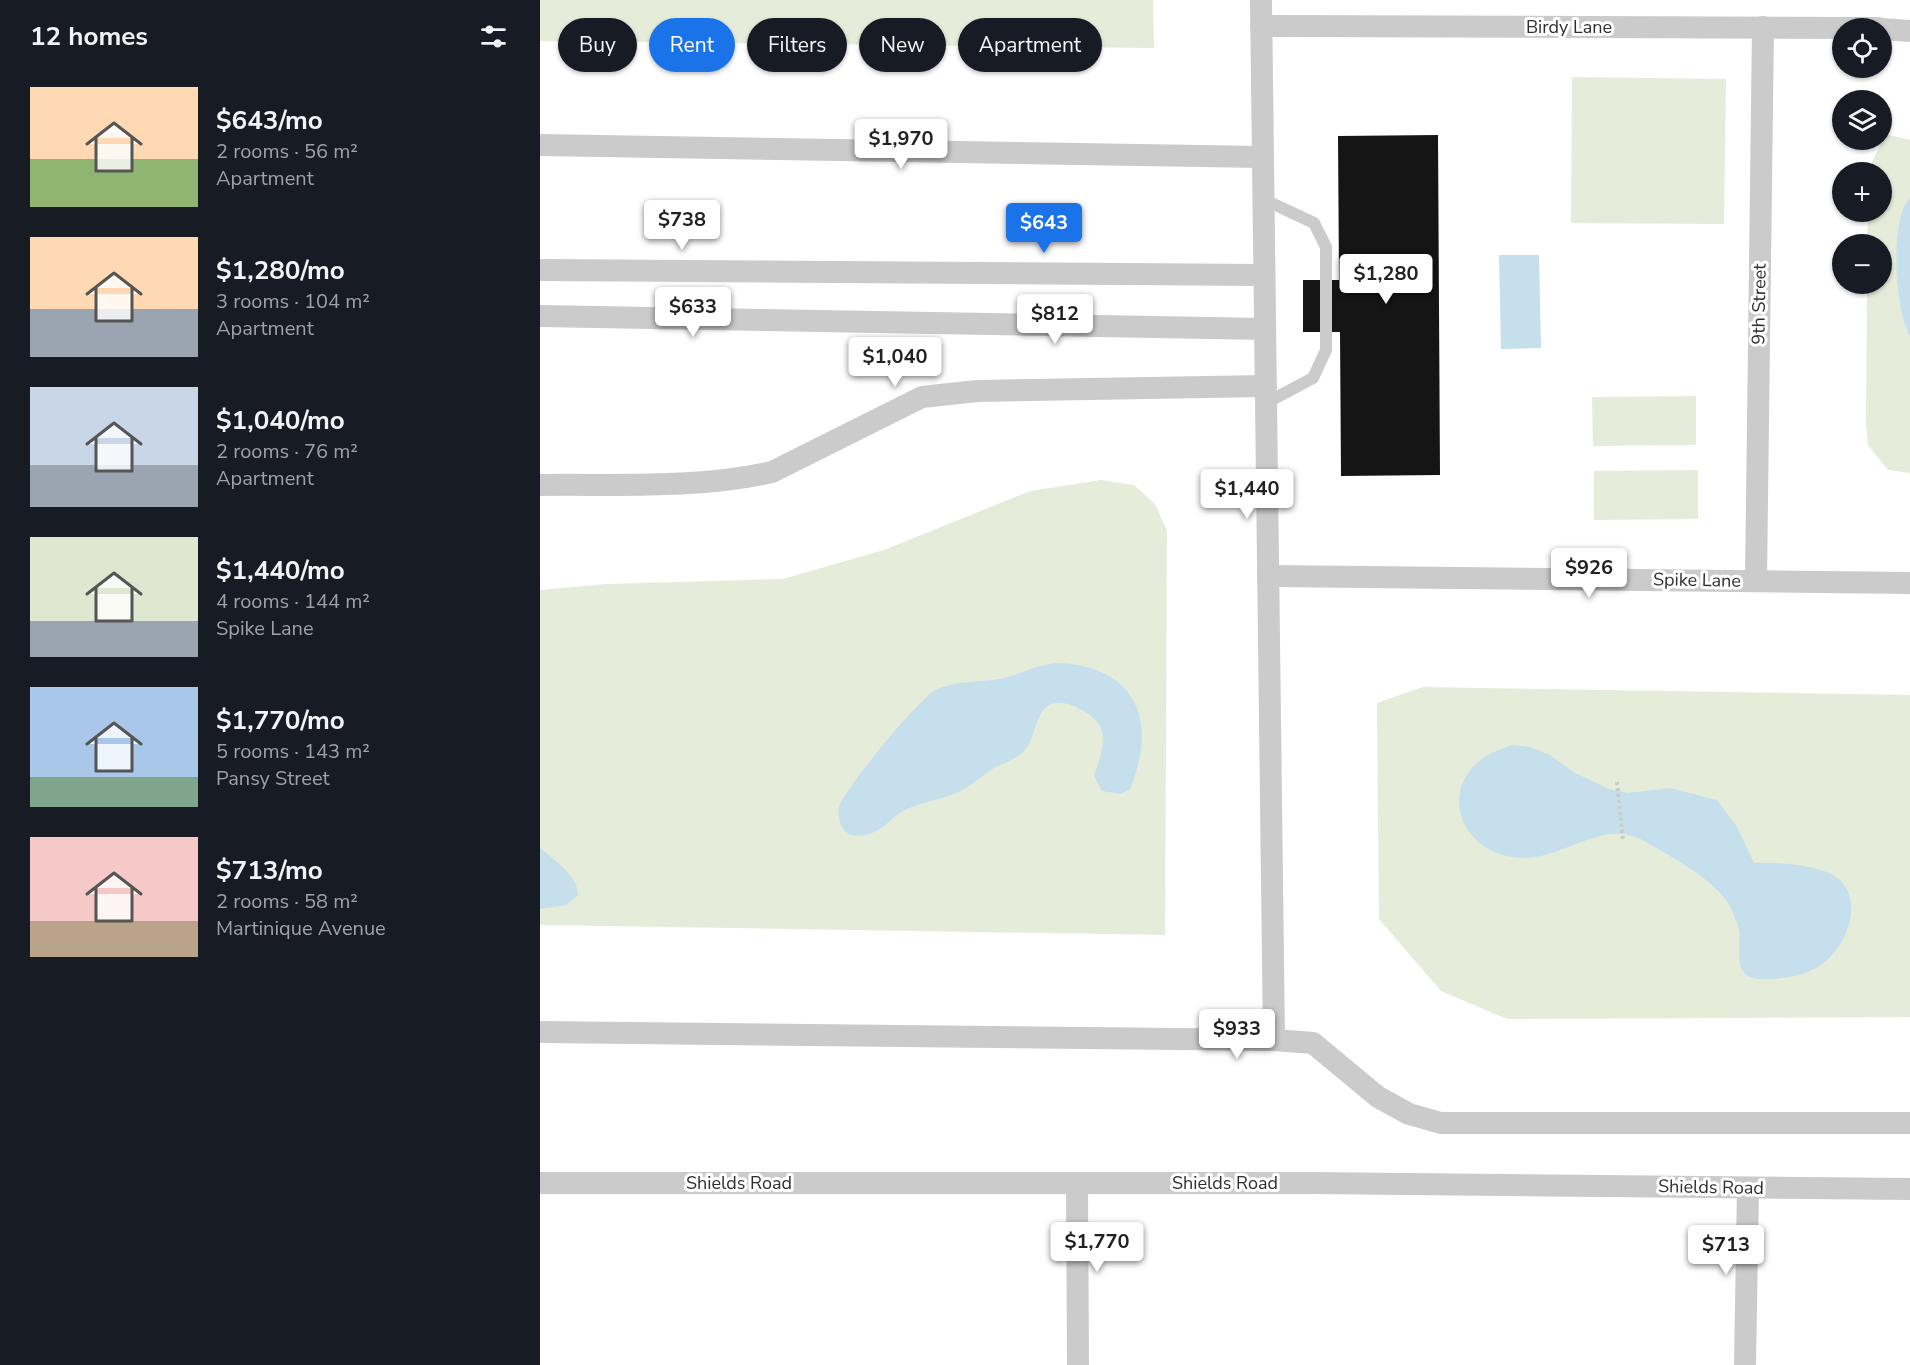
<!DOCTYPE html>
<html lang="en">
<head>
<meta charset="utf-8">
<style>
	body { margin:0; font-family:"Nunito Sans",sans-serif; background:#242831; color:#f1f3f6; height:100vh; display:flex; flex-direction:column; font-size:22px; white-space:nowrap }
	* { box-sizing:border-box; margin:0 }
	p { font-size:20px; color:#9ea1a6 }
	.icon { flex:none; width:33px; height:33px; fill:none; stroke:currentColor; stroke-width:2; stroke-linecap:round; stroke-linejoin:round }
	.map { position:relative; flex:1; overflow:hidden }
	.panel { display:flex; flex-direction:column; background:#171b24; width:540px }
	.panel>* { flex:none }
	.guide { position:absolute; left:18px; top:18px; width:570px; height:54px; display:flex; gap:12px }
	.fabs { position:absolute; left:1292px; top:18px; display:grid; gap:12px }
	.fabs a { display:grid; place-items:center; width:60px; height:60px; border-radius:50%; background:#171b24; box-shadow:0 2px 4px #0004; font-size:30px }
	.price { position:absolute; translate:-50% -51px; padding:0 14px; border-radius:6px; background:#fff; color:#222; font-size:20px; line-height:39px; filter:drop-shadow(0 2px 3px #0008) }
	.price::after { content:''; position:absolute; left:50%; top:36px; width:18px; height:14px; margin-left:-9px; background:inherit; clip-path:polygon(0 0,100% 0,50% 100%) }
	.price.current { background:#1a73e8; color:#fff }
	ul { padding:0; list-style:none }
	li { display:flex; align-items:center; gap:18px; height:150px; padding:0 30px }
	li span { display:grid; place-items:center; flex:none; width:168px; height:120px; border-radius:0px; color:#555 }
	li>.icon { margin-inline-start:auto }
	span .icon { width:72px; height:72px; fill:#fffc; stroke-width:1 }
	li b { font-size:26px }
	h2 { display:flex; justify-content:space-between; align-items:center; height:72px; padding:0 30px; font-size:26px }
	.tag { padding:0 21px; border-radius:27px; background:#171b24; box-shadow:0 2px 4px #0004; font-size:21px; line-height:54px }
	.tag.current { background:#1a73e8; color:#fff }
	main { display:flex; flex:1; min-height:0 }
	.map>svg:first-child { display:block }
</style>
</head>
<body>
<main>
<section class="panel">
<h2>12 homes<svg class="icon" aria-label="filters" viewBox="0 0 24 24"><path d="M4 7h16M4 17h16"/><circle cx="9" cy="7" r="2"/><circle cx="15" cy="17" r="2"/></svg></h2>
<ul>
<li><span style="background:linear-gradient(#ffd9b3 60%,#8fb573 0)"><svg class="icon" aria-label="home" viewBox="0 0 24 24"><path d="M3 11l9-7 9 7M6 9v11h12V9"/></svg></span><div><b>$643/mo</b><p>2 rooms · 56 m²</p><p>Apartment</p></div></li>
<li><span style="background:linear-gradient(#ffd9b3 60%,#9aa5b1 0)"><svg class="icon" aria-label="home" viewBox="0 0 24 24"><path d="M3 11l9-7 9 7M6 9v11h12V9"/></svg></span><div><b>$1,280/mo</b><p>3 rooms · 104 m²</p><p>Apartment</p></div></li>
<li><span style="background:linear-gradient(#c9d6e8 65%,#9aa5b1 0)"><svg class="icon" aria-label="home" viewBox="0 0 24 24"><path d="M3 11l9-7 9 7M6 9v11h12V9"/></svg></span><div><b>$1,040/mo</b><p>2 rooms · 76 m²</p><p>Apartment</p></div></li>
<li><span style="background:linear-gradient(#dfe7d0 70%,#9aa5b1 0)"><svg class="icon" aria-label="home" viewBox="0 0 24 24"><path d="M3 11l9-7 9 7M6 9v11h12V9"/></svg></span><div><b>$1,440/mo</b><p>4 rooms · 144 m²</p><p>Spike Lane</p></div></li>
<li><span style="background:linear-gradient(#a9c7e8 75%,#7fa58c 0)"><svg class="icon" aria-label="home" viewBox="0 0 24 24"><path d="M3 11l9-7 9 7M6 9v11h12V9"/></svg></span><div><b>$1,770/mo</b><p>5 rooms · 143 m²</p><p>Pansy Street</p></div></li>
<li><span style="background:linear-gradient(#f6c9c9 70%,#b9a48a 0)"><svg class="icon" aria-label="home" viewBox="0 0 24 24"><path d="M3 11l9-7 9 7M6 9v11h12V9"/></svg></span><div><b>$713/mo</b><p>2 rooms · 58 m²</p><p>Martinique Avenue</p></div></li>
</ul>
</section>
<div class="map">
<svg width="1370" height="1365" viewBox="0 0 1370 1365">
	<rect width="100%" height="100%" fill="#fff"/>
	<g fill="#e5ecda">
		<polygon points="0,0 613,0 614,48 0,41"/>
		<polygon points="1032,77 1186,79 1184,224 1031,223"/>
		<polygon points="1345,134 1370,140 1370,473 1348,470 1328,445 1326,423 1327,284 1341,284 1341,244 1327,244 1328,212 1341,212 1341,172 1330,172 1330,167"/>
		<polygon points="1156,396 1156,445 1053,446 1052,397"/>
		<polygon points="1158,470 1158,519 1054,520 1054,471"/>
		<polygon points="561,480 594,485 615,504 627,531 625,935 0,925 0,590 67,584 243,579 344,550 490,491"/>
		<polygon points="883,687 1370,695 1370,1017 967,1019 901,991 839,919 837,703"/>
	</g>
	<g fill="#c5dfed">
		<path d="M1370,198v138c-15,-24 -21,-118 0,-138z"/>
		<polygon points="959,255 999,255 1001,348 961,349"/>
		<path d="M516,663c79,2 103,57 74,126l-9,5 -19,-3 -8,-15c10,-31 19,-51 -16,-68 -7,-4 -18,-7 -26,-4 -17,6 -16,33 -27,46 -7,8 -21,13 -31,18 -10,6 -19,15 -30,21 -19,11 -43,12 -63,23 -11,7 -16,16 -29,21 -7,3 -20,5 -26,-1 -6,-5 -9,-18 -7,-25 6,-19 81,-110 98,-118 20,-8 42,-7 63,-10 19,-4 36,-14 56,-16z"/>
		<path d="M972,745l18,2 18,7 27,19 34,16 19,4 42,-5 47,12 20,27 17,36c23,-1 71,1 87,18 23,25 3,71 -23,86 -16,9 -38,13 -57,12 -31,-1 -19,-30 -22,-50 -1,-6 -6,-14 -8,-21 -13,-27 -60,-51 -85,-66 -48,-29 -88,29 -143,13 -40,-11 -59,-56 -30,-88 10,-12 25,-17 39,-22z"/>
		<path d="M0,848c14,12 38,27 38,47l-12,10 -26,4z"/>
	</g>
	<polygon fill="#151515" points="898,135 900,475 801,476 800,332 763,332 763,280 799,280 798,136"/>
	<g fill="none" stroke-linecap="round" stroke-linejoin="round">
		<polyline stroke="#cbcbcb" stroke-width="4" stroke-dasharray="3 3" stroke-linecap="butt" points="1077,782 1083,841"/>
		<polyline stroke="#cbcbcb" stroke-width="12" points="723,199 774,223 786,247 786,350 773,378 726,403"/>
		<g stroke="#cbcbcb" stroke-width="22">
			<polyline points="721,0 734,1040"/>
			<polyline points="721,26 1338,28"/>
			<polyline points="1341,29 1370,31"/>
			<polyline points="0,145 722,157"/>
			<polyline points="0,270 724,275"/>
			<polyline points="0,316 725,329"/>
			<path d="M0,485c77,-1 157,4 232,-13l150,-75 55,-6 288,-5"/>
			<polyline points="728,576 1370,583"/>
			<polyline points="1216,580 1223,27"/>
			<polyline points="0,1032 734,1040 773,1043 838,1097 869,1114 901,1123 1370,1123"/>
			<polyline points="0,1183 772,1183 1370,1189"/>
			<polyline points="537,1183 538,1365"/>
			<polyline points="1205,1365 1208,1188"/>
		</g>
	</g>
	<g text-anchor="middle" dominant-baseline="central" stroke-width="6" stroke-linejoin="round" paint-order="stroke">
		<g font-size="18" fill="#2e2e2e" stroke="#fff">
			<text x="1029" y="27">Birdy Lane</text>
			<text transform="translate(1219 304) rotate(-89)">9th Street</text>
			<text transform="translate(1157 580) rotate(1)">Spike Lane</text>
			<text x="199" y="1183">Shields Road</text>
			<text x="685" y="1183">Shields Road</text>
			<text transform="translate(1171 1187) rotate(1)">Shields Road</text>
		</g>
	</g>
</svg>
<div class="fabs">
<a><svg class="icon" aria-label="locate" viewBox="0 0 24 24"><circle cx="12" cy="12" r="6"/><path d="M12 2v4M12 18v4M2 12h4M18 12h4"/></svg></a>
<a><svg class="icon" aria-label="layers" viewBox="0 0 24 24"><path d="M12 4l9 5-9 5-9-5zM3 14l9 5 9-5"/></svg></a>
<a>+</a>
<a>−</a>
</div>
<b class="price" style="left:361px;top:170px">$1,970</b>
<b class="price" style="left:142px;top:251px">$738</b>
<b class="price current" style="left:504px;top:254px">$643</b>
<b class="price" style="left:846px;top:305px">$1,280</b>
<b class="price" style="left:153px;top:338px">$633</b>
<b class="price" style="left:515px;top:345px">$812</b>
<b class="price" style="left:355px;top:388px">$1,040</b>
<b class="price" style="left:707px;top:520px">$1,440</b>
<b class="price" style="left:1049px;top:599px">$926</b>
<b class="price" style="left:697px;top:1060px">$933</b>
<b class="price" style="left:557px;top:1273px">$1,770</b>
<b class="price" style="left:1186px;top:1276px">$713</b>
<div class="guide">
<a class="tag">Buy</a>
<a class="tag current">Rent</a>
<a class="tag">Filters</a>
<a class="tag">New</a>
<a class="tag">Apartment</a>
</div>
</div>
</main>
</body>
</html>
